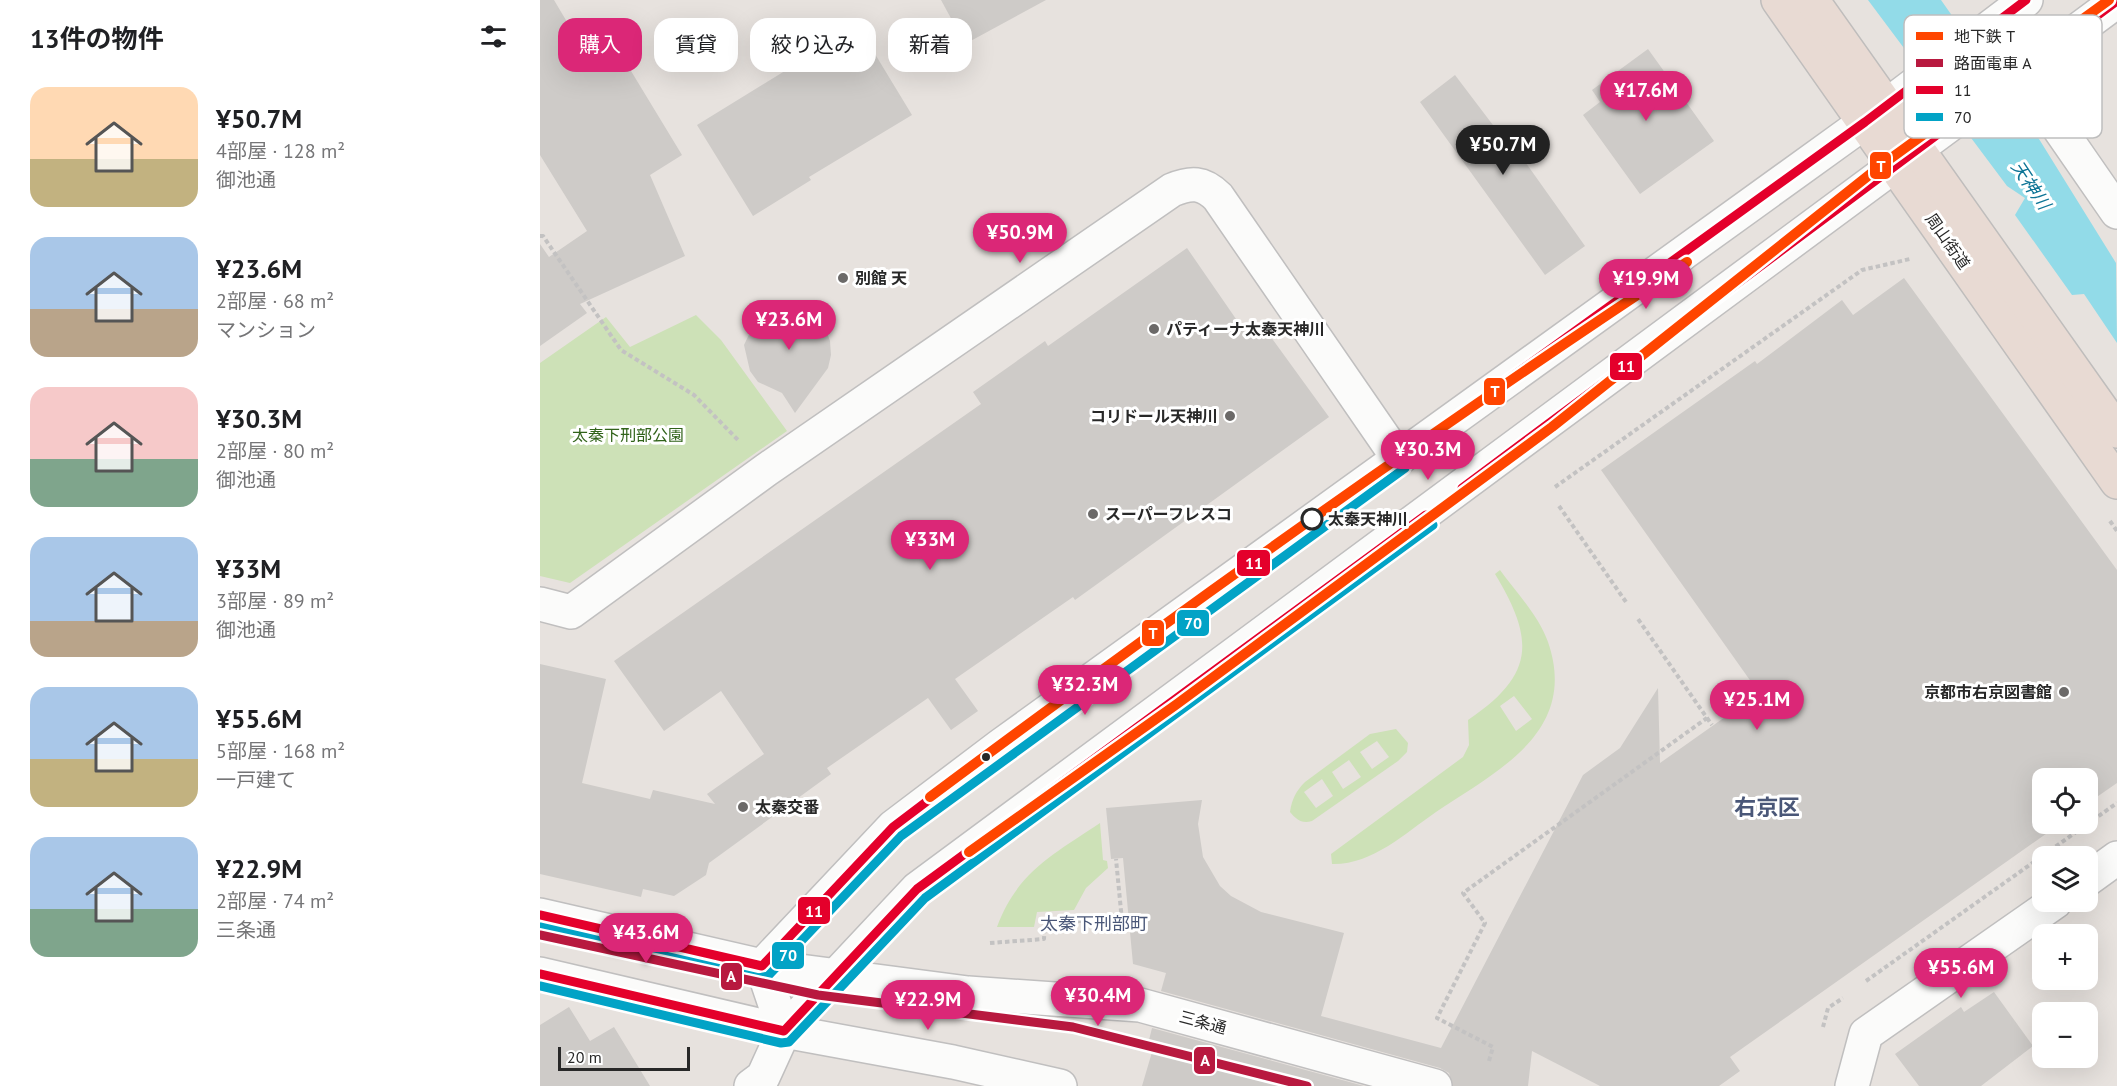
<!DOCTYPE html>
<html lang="ja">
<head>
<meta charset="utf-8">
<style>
	body { margin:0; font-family:"PT Sans","Noto Sans JP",sans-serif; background:#f2f2f2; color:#202124; height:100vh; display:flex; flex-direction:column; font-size:22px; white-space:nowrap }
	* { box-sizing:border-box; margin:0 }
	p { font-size:20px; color:#757577 }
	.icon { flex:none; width:33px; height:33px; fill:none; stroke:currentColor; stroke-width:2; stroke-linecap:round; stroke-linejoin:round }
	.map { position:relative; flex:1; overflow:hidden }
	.panel { display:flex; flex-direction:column; background:#fff; width:540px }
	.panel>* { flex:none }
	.hud { position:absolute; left:18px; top:18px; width:570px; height:54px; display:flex; gap:12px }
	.controls { position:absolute; left:1492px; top:768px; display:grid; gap:12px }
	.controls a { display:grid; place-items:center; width:66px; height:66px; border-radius:12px; background:#fff; box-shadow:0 6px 24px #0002; font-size:30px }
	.scale { position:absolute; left:18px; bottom:15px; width:132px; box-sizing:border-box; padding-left:6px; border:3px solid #282828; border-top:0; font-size:16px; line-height:21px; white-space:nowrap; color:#282828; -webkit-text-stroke:4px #fff; paint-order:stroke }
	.price { position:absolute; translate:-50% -51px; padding:0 14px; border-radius:21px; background:#db2777; color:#fff; font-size:20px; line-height:39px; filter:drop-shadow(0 2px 3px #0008) }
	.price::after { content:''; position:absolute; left:50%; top:36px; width:18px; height:14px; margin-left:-9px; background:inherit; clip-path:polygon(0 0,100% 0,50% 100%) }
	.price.current { background:#222; color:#fff }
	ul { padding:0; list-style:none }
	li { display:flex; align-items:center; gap:18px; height:150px; padding:0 30px }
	li span { display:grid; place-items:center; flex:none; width:168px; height:120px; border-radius:18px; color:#555 }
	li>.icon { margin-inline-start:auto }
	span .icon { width:72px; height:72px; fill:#fffc; stroke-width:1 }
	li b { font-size:26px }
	h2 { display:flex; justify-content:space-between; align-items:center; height:72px; padding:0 30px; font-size:26px }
	.chip { padding:0 21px; border-radius:18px; background:#fff; box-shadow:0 6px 24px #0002; font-size:21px; line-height:54px }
	.chip.current { background:#db2777; color:#fff }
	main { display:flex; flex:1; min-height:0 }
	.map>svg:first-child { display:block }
</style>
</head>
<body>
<main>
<section class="panel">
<h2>13件の物件<svg class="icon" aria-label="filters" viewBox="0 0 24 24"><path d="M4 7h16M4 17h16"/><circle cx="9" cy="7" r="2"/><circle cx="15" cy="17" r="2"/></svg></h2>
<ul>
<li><span style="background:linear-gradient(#ffd9b3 60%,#c2b280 0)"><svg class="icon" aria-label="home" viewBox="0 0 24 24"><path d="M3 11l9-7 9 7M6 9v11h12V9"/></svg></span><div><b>¥50.7M</b><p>4部屋 · 128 m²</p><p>御池通</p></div></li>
<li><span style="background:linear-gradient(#a9c7e8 60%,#b9a48a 0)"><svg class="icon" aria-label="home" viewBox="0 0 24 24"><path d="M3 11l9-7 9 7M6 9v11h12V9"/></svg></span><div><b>¥23.6M</b><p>2部屋 · 68 m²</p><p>マンション</p></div></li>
<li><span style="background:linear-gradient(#f6c9c9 60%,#7fa58c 0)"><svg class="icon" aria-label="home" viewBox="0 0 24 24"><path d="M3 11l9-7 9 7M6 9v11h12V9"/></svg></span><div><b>¥30.3M</b><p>2部屋 · 80 m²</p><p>御池通</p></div></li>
<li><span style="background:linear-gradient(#a9c7e8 70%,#b9a48a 0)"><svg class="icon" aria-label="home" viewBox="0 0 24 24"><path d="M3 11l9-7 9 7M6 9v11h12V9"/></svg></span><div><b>¥33M</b><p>3部屋 · 89 m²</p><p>御池通</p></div></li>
<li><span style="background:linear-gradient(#a9c7e8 60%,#c2b280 0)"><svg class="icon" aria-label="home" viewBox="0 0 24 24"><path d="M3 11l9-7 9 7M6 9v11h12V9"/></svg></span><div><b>¥55.6M</b><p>5部屋 · 168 m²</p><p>一戸建て</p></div></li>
<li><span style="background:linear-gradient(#a9c7e8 60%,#7fa58c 0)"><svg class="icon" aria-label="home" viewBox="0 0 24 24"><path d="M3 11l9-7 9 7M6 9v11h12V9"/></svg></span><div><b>¥22.9M</b><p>2部屋 · 74 m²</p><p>三条通</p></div></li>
</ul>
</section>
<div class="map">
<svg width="1577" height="1086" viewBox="0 0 1577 1086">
	<rect width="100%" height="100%" fill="#e7e2de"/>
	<g fill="#cde1b7" fill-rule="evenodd">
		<polygon points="156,315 181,340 247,431 30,583 0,576 0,363 66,317 90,347"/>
		<path d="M960,570c16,22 39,46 48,72 31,90 -51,129 -112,170 -32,22 -64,53 -104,52l-1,-10 132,-97 6,-12 -1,-25c67,-45 67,-80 27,-146zM974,696l18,23 -16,12 -16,-25z"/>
		<path d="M856,729l12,14 -1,9 -9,9 -86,60c-11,3 -16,-2 -22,-9 2,-13 6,-21 15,-30l65,-48zM837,741l12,16 -17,12 -12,-17zM809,760l12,17 -18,12 -11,-17zM782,779l11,17 -17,12 -12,-16z"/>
		<path d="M560,823l3,37 4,1 1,7 -22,20 -12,22 -37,2 -3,15h-37c20,-55 57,-73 103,-104z"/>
	</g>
	<polygon fill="#92dbe8" points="1328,0 1401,0 1499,139 1576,263 1577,343 1544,294 1532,295 1475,215 1485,198 1467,186"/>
	<g fill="#cecbc8">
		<polygon points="0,0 14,0 49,59 74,43 142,155 110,175 145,256 40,304 47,313 0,346 0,244 9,257 47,231 0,155"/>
		<polygon points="401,0 506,0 425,44"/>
		<polygon points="318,26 372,115 269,177 271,180 213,216 157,125"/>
		<polygon points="1108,49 1174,141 1100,194 1043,115 1060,102 1052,90"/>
		<polygon points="915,75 962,137 966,135 1045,246 1005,275 880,102"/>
		<polygon points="647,248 705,332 720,322 789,417 535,600 533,597 415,679 438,711 411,730 388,698 287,768 291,774 169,863 166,875 134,896 103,889 101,897 0,874 0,664 66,679 42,783 110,799 113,790 175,804 167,794 224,754 181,691 124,731 74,661 441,404 433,392 505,341 508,346"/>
		<polygon points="1364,278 1577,570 1577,783 1548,803 1548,778 1503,778 1503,824 1520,824 1190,1057 1200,1071 1179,1086 1060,1086 992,1051 988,1086 913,1086 909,1073 900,1068 621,991 626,973 593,964 583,858 571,859 566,808 662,800 658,824 663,857 680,886 691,896 721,912 804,933 781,1016 901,1048 1043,775 1080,748 1118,688 1120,763 1219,693 1061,470 1215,361 1217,364 1302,300 1313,315"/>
		<polygon points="277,305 290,341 291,355 288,368 255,413 242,393 218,382 210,371 204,345 216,320 226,312 239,307"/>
		<polygon points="1454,992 1493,1046 1441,1086 1379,1086 1355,1054 1421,1007 1424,1012"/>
		<polygon points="29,1007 50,1041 74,1027 110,1086 0,1086 0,1025"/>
		<polygon points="612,1028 824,1086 602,1086 615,1042 609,1040"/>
	</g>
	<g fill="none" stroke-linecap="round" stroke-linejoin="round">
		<defs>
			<g id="street">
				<polyline points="1480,72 1577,212"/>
				<path d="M0,604l31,8 195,-142 406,-280c19,-8 31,-8 46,7l180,261"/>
				<polyline points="211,1086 223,1077 244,1031"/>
			</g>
			<g id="secondary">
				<polyline points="1548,879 1577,858"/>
				<polyline points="0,915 222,966 428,993 600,1005 895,1086"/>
				<polyline points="222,966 353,827 460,746 1325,122 1486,0"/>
				<polyline points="222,966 244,1031"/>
				<polyline points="0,974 244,1031 413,1062 520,1086"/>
				<polyline points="244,1031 377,889 1577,1"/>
				<polyline points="1312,1086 1326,1034 1515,902"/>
			</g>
			<g id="highway">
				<polyline points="1238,0 1577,482"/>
				<polyline points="1272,0 1577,431"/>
			</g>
		</defs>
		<use href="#street" stroke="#c0bfbf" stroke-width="36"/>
		<use href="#secondary" stroke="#c0bfbf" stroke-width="36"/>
		<use href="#highway" stroke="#bfbdbc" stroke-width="36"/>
		<g stroke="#c3c2c2" stroke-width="4" stroke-dasharray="4.5 3" stroke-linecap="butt">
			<polyline points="0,236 3,236 81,350 154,395 199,441"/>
			<polyline points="1015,487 1322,270 1370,259"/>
			<polyline points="1019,506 1086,602"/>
			<polyline points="1570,521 1577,531"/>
			<polyline points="1167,718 1172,725"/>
			<polyline points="450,943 504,939 505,921 582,921 576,859"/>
			<polyline points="1326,981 1577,803"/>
			<polyline points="1283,1027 1288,1008 1303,998"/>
			<polyline points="949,1061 953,1047 897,1018 945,923 923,893 1167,718 1098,619"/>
		</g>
		<use href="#street" stroke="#fbfbfa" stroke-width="33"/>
		<use href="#secondary" stroke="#fbfbfa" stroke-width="33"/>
		<use href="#highway" stroke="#e8dad3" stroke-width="33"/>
		<defs>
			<g id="bus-1">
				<polyline points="922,488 1577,1"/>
				<polyline points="0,915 222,966 353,827 460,746 1325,122 1486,0"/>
				<polyline points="0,974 244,1031 377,889 886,515"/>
			</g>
			<g id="bus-2">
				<polyline points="0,927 219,978 228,976 361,836 865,468"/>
				<polyline points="0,986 241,1043 249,1042 385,898 893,525"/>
			</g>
		</defs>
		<use href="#bus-1" stroke="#fff" stroke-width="14"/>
		<use href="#bus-2" stroke="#fff" stroke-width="14"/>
		<use href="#bus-1" stroke="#e4002b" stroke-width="9"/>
		<use href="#bus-2" stroke="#02a3c6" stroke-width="9"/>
		<defs>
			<polyline id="tram-1" points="0,935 278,995 533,1027 767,1086"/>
		</defs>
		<use href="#tram-1" stroke="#fff" stroke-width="14"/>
		<use href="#tram-1" stroke="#b8193f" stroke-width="9"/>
		<defs>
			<g id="metro-1">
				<path d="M390,797c248,-185 499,-365 757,-535"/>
				<polyline points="429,852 637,704 1012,427 1343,164 1569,0"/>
			</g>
		</defs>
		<use href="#metro-1" stroke="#fff" stroke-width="15"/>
		<use href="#metro-1" stroke="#ff4500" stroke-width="10"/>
	</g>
	<g fill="#6b6968" stroke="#fff" stroke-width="2">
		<circle cx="303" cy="278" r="6"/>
		<circle cx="614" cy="329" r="6"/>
		<circle cx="690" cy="416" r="6"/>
		<circle cx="553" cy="514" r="6"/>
		<circle cx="1524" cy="692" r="6"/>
		<circle cx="203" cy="807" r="6"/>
	</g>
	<circle fill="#fff" stroke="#282828" stroke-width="3" cx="772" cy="519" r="10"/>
	<circle fill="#282828" stroke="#fff" stroke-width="2" cx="446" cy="757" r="5"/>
	<g text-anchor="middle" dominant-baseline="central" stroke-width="6" stroke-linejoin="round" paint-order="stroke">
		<g font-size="16" fill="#282828" stroke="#fff">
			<text transform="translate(1408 241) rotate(55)">周山街道</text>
			<text transform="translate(663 1022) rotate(15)">三条通</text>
		</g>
		<g font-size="16" font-weight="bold" fill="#282828" stroke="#fff" text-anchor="start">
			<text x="315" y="278">別館 天</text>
			<text x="626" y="329">パティーナ太秦天神川</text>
			<text x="678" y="416" text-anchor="end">コリドール天神川</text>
			<text x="565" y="514">スーパーフレスコ</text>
			<text x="1512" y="692" text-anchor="end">京都市右京図書館</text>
			<text x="215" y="807">太秦交番</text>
		</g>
		<g font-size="16" fill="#31631a" stroke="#fff">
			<text x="88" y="435">太秦下刑部公園</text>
		</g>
		<g font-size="16" font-weight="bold" fill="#282828" stroke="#fff" text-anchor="start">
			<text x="788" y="519">太秦天神川</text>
		</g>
		<g font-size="18" font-style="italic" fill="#0f7596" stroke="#fff">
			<text transform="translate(1491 185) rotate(56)">天神川</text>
		</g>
		<g font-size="18" fill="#4a5778" stroke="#fff">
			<text x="554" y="923">太秦下刑部町</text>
		</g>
		<g font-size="22" font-weight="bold" fill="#4a5778" stroke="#fff">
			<text x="1227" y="807">右京区</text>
		</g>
	</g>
	<rect x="1364" y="15" width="198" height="123" rx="9" fill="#fff" stroke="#bebebe" stroke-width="1.5"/>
	<rect x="1376" y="32" width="27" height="8" fill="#ff4500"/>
	<rect x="1376" y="59" width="27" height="8" fill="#b8193f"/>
	<rect x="1376" y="86" width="27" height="8" fill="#e4002b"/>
	<rect x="1376" y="113" width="27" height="8" fill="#02a3c6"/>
	<g font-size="16" fill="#282828">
		<text x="1414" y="42">地下鉄 T</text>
		<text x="1414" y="69">路面電車 A</text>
		<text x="1414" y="96">11</text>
		<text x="1414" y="123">70</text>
	</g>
	<g stroke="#fff" stroke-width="2">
		<rect x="1329" y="151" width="23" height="29" rx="6" fill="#ff4500"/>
		<rect x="1069" y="352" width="34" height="29" rx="6" fill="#e4002b"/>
		<rect x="943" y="377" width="23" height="29" rx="6" fill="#ff4500"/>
		<rect x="696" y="549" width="35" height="28" rx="6" fill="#e4002b"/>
		<rect x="636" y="609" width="34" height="28" rx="6" fill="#02a3c6"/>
		<rect x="601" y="619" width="24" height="28" rx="6" fill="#ff4500"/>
		<rect x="257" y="896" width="34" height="29" rx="6" fill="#e4002b"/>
		<rect x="231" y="941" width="34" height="29" rx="6" fill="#02a3c6"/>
		<rect x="180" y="962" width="23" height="29" rx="6" fill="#b8193f"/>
		<rect x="653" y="1046" width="23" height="29" rx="6" fill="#b8193f"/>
	</g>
	<g font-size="16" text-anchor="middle" font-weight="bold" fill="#fff">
		<text x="1341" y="172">T</text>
		<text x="1086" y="372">11</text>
		<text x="955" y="397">T</text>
		<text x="714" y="569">11</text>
		<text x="653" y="629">70</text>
		<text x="613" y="639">T</text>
		<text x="274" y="917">11</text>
		<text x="248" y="961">70</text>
		<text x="191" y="982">A</text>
		<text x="665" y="1066">A</text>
	</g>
</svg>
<div class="controls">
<a><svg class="icon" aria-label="locate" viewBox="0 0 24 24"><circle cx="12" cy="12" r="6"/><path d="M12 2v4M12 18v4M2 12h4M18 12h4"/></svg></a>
<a><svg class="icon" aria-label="layers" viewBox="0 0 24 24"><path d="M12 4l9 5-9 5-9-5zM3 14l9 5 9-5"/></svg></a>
<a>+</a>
<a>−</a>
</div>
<div class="scale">20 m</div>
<b class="price" style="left:1106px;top:122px">¥17.6M</b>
<b class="price current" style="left:963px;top:176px">¥50.7M</b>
<b class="price" style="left:480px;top:264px">¥50.9M</b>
<b class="price" style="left:1106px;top:310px">¥19.9M</b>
<b class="price" style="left:249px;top:351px">¥23.6M</b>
<b class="price" style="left:888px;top:481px">¥30.3M</b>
<b class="price" style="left:390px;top:571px">¥33M</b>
<b class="price" style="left:545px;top:716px">¥32.3M</b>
<b class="price" style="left:1217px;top:731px">¥25.1M</b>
<b class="price" style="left:106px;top:964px">¥43.6M</b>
<b class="price" style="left:1421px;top:999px">¥55.6M</b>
<b class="price" style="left:558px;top:1027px">¥30.4M</b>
<b class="price" style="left:388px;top:1031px">¥22.9M</b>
<div class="hud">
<a class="chip current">購入</a>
<a class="chip">賃貸</a>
<a class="chip">絞り込み</a>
<a class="chip">新着</a>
</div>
</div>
</main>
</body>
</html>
